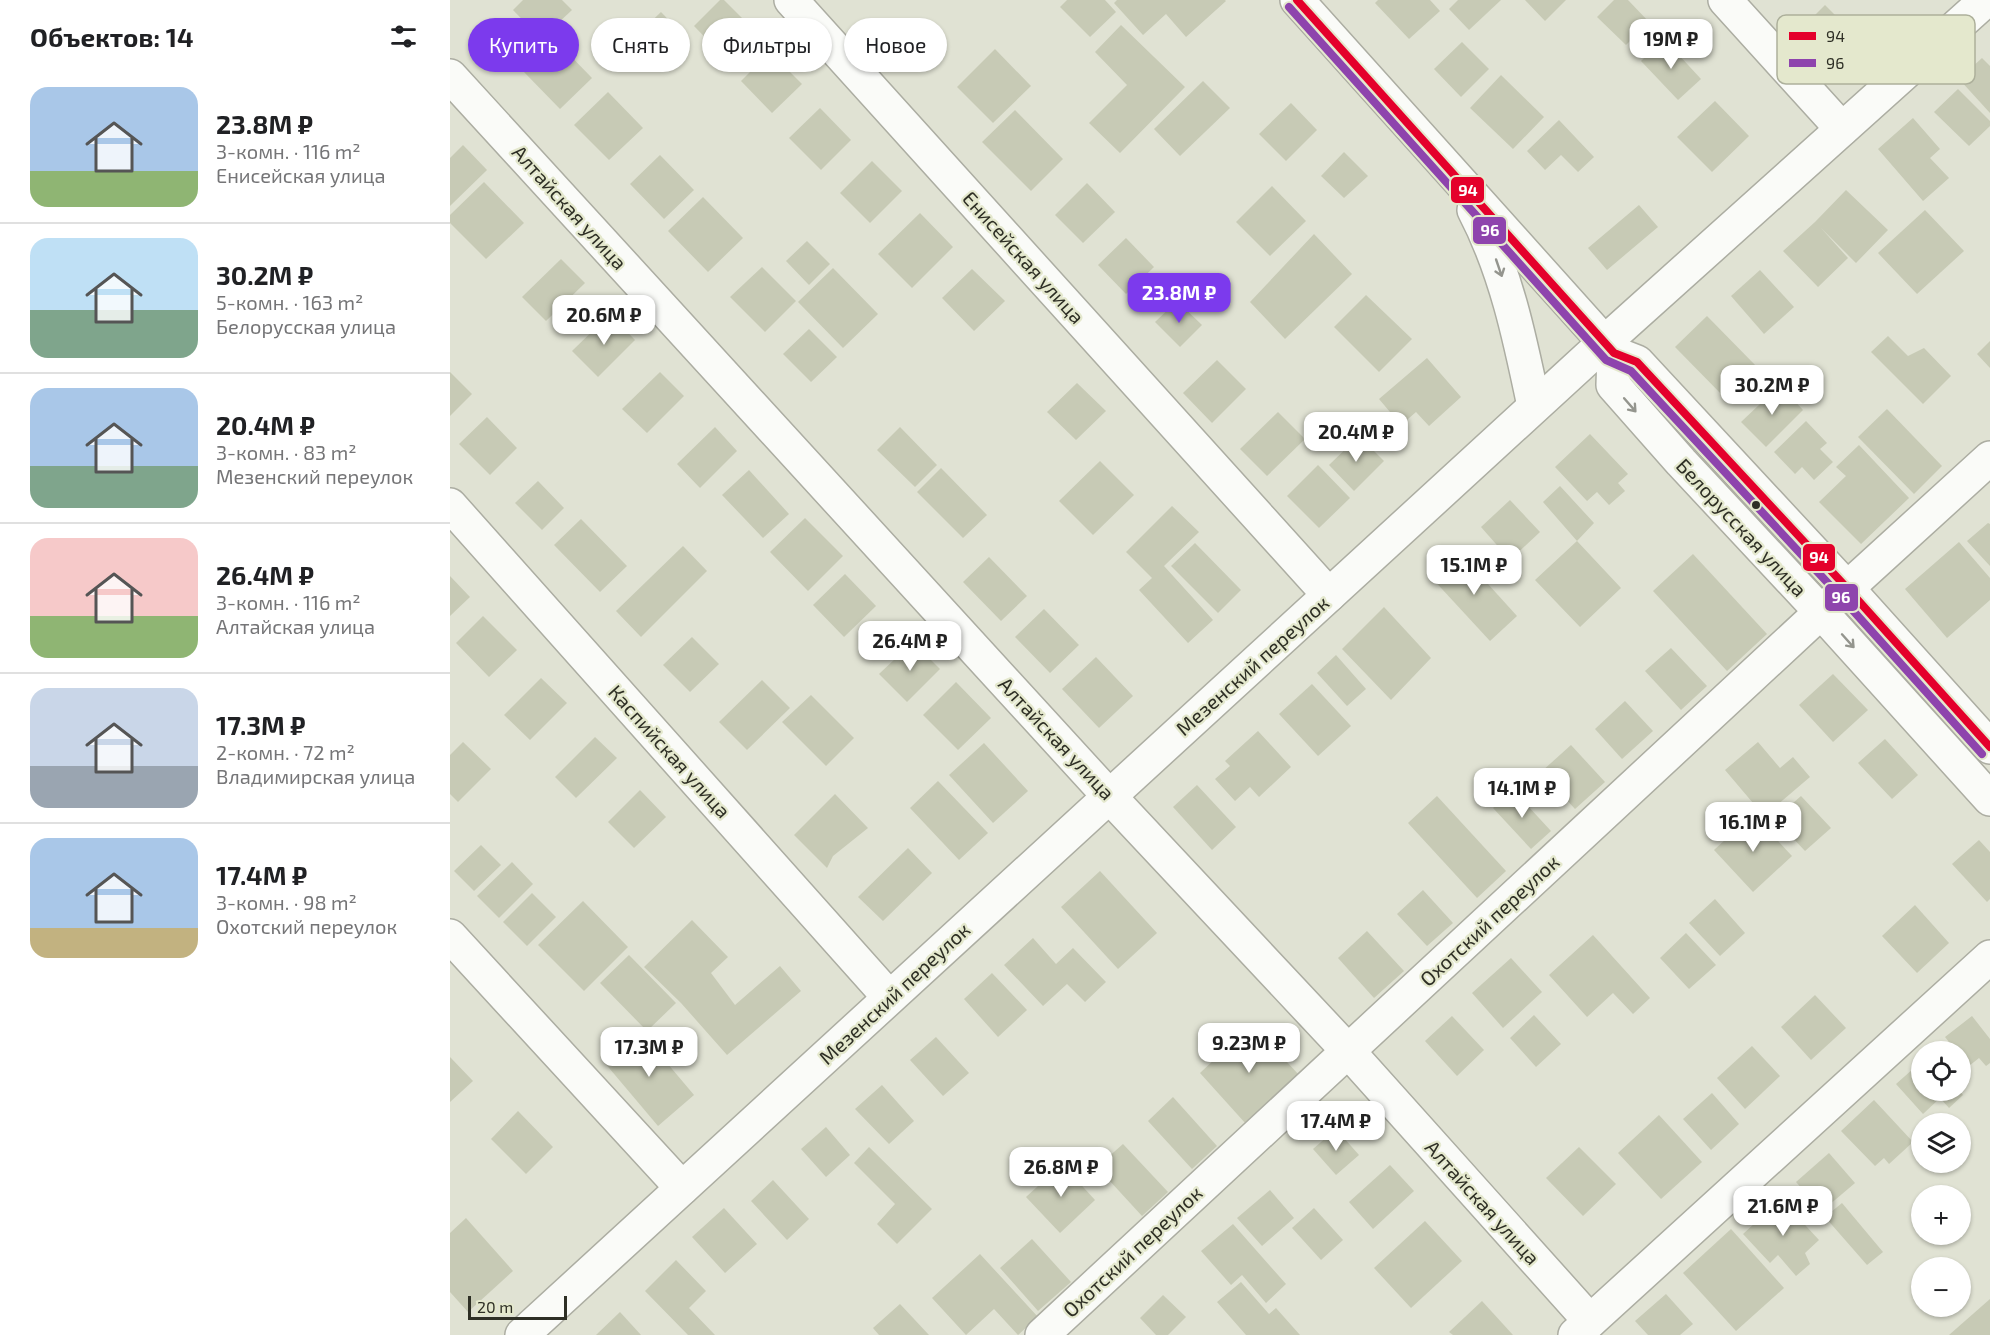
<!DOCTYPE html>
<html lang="ru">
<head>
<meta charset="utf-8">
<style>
	body { margin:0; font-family:"Exo 2",sans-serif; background:#f6f6f6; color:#202124; height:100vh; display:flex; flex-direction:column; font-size:22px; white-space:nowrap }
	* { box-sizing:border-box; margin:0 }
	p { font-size:20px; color:#757577 }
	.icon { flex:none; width:33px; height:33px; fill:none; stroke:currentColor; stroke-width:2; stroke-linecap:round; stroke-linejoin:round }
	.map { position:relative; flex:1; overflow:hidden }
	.details { display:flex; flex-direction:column; background:#fff; width:450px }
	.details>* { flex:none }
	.top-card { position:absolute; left:18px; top:18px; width:570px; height:54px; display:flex; gap:12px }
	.tools { position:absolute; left:1461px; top:1041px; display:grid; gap:12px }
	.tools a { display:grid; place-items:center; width:60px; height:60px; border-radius:50%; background:#fff; box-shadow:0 2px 4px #0004; font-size:30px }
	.scale { position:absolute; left:18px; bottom:15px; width:99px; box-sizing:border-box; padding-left:6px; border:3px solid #2e2f25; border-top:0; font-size:16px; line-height:21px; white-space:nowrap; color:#2e2f25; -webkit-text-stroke:4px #e4e8cd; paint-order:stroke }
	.price { position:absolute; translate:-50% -51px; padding:0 14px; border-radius:12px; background:#fff; color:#222; font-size:20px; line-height:39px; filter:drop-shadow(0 2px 3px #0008) }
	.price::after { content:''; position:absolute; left:50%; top:36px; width:18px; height:14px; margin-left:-9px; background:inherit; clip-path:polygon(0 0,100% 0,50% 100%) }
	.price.current { background:#7c3aed; color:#fff }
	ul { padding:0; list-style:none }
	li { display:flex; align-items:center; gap:18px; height:150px; padding:0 30px }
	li+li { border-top:2px solid #e0e0e0 }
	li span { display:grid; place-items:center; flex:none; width:168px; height:120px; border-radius:18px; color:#555 }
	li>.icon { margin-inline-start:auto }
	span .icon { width:72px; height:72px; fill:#fffc; stroke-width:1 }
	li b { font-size:26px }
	h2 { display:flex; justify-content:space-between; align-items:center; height:72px; padding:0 30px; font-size:26px }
	.tag { padding:0 21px; border-radius:27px; background:#fff; box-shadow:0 2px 4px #0004; font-size:21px; line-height:54px }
	.tag.current { background:#7c3aed; color:#fff }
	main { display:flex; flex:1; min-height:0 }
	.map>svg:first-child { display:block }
</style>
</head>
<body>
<main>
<section class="details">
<h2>Объектов: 14<svg class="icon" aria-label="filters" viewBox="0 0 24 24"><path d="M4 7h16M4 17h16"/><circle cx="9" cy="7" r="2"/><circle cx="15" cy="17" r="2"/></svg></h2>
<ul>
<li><span style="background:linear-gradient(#a9c7e8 70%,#8fb573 0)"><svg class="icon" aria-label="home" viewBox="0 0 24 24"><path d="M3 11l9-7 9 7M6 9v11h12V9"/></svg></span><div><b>23.8M ₽</b><p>3-комн. · 116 m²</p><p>Енисейская улица</p></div></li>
<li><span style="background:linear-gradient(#bfe0f5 60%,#7fa58c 0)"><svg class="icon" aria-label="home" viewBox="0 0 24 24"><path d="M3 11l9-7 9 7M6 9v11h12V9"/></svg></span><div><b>30.2M ₽</b><p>5-комн. · 163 m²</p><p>Белорусская улица</p></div></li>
<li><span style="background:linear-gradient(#a9c7e8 65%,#7fa58c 0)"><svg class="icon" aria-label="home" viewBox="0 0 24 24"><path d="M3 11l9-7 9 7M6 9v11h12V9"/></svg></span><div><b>20.4M ₽</b><p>3-комн. · 83 m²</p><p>Мезенский переулок</p></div></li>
<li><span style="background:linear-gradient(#f6c9c9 65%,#8fb573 0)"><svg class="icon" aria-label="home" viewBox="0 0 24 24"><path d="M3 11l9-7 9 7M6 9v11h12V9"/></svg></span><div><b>26.4M ₽</b><p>3-комн. · 116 m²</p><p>Алтайская улица</p></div></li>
<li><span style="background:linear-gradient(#c9d6e8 65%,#9aa5b1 0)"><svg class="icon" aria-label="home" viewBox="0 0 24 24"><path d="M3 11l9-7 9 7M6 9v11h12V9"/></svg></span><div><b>17.3M ₽</b><p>2-комн. · 72 m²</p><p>Владимирская улица</p></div></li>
<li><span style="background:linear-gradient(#a9c7e8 75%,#c2b280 0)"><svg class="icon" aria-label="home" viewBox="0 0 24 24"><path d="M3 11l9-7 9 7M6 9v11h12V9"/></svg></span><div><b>17.4M ₽</b><p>3-комн. · 98 m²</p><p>Охотский переулок</p></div></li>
</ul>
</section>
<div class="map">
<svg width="1540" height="1335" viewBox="0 0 1540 1335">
	<rect width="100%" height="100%" fill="#e0e2d3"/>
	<g fill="#c7cab5">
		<polygon points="73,0 112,0 122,10 91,39 63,10"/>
		<polygon points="270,0 274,0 306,32 277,60 244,26"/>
		<polygon points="617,0 655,0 666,12 640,37 610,7"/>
		<polygon points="667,0 775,0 776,1 736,37 716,14 693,35 664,3"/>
		<polygon points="928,0 980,0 990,11 959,39 925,3"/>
		<polygon points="1008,0 1051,0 1019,30 999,9"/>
		<polygon points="1075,0 1116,0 1095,21"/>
		<polygon points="1164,0 1178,0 1199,22 1176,45 1147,17"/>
		<polygon points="1375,5 1405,35 1379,60 1350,30"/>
		<polygon points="211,12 236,38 208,66 182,40"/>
		<polygon points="671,25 735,87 670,153 639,123 677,85 645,52"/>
		<polygon points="1214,39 1251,79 1228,100 1191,61"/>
		<polygon points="105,40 142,78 110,109 73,71"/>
		<polygon points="1012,42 1039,69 1011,97 984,69"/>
		<polygon points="545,49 581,86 543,123 507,87"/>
		<polygon points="320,52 352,84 322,113 291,81"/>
		<polygon points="1532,58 1540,66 1540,113 1509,79"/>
		<polygon points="1051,75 1094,117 1063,149 1020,108"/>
		<polygon points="753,81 780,108 730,156 704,129"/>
		<polygon points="1508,89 1540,121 1540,126 1519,146 1484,112"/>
		<polygon points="158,92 193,128 159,160 124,125"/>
		<polygon points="1265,101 1299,136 1262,172 1227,137"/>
		<polygon points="841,103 867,130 836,161 809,134"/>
		<polygon points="370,108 401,140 371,170 339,138"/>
		<polygon points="565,110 613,159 581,191 532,142"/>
		<polygon points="1463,118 1490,149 1480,158 1499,178 1473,201 1428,149"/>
		<polygon points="1109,120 1144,157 1128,172 1111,155 1095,170 1077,151"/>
		<polygon points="13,145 37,170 0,206 0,158"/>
		<polygon points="894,152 918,176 894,198 871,176"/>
		<polygon points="210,155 244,190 214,219 180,184"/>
		<polygon points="422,161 452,191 420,223 390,193"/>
		<polygon points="34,182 74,223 36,259 0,223 0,215"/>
		<polygon points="637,183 665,212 633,243 605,215"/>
		<polygon points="822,186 856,221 820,256 786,222"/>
		<polygon points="1396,190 1438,230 1406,263 1371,228 1398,258 1368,287 1333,251 1365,222"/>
		<polygon points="253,197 293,238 258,272 218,231"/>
		<polygon points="1189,205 1208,227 1157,270 1138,248"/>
		<polygon points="1475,210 1514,251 1467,294 1428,253"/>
		<polygon points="470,213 503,247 462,288 428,254"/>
		<polygon points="864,234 902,274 835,339 800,302"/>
		<polygon points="676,238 704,267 676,294 648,265"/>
		<polygon points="357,241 380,264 359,285 336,261"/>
		<polygon points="111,259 135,283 96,321 72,297"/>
		<polygon points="312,267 346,301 315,332 280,297"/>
		<polygon points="383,268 428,314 393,348 348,302"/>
		<polygon points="522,269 555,301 524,331 492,298"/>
		<polygon points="1310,270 1344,307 1314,334 1281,296"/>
		<polygon points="916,295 962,339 929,372 884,327"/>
		<polygon points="727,301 752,325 730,347 705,322"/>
		<polygon points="160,314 185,340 148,377 122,351"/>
		<polygon points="1257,316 1308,368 1276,399 1225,347"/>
		<polygon points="359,329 387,357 361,382 333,354"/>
		<polygon points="1438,336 1458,356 1474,348 1501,376 1473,404 1421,352"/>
		<polygon points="1540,341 1540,368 1527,354"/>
		<polygon points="977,358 1011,397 979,426 966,412 951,425 929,399"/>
		<polygon points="767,360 796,389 762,423 733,393"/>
		<polygon points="0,372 22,394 0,416"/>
		<polygon points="210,372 234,396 197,433 172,409"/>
		<polygon points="627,383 656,411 626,440 597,412"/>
		<polygon points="1330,385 1353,410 1316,447 1291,422"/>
		<polygon points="1437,409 1492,466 1464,494 1408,437"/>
		<polygon points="828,412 855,439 817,476 790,449"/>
		<polygon points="37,417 67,448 40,475 9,444"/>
		<polygon points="1356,421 1377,443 1370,449 1383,462 1364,480 1352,467 1345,474 1324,452"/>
		<polygon points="265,427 287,451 250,488 227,464"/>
		<polygon points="450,427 487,465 465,487 427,450"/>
		<polygon points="1140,434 1178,474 1168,483 1175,491 1159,505 1147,492 1137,501 1105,467"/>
		<polygon points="909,436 934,461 904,491 879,465"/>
		<polygon points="1409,445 1459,498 1411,544 1369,502 1396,476 1386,467"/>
		<polygon points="650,461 684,495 643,535 609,501"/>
		<polygon points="868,465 900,498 869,528 837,496"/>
		<polygon points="491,468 537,515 513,538 467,492"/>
		<polygon points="299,470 339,514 313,538 272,495"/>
		<polygon points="88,481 114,508 92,530 65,503"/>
		<polygon points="1110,486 1144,523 1127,541 1171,588 1130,627 1085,580 1127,541 1093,502"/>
		<polygon points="1060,500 1090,532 1060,560 1031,527"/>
		<polygon points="722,506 749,532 714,566 763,620 738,643 689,590 702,578 676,552"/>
		<polygon points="355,518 393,556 358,591 320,552"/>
		<polygon points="131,519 177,566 150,592 104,545"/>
		<polygon points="1538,523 1540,524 1540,566 1517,541"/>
		<polygon points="1509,542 1540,578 1540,600 1497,638 1455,589"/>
		<polygon points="745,543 791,590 768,613 721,566"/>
		<polygon points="233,546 257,571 191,637 166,611"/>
		<polygon points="1008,551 1067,616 1040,641 980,576"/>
		<polygon points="1243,554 1317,634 1277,671 1203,591"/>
		<polygon points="539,557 577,596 551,621 513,582"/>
		<polygon points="395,574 426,606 394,637 363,605"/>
		<polygon points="0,576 20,597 0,616"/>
		<polygon points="934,607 981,658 941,700 892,649"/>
		<polygon points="594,609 629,645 600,673 565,637"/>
		<polygon points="33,616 67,650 39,677 6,643"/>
		<polygon points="242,637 269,664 240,692 213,665"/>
		<polygon points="463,642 490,669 457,702 429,674"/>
		<polygon points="1221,648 1257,686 1231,710 1195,671"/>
		<polygon points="886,655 916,689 897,706 867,673"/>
		<polygon points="646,657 683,696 649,728 612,689"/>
		<polygon points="1383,674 1418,710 1383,742 1349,705"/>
		<polygon points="91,678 117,703 80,740 54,715"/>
		<polygon points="312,680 340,708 297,750 269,722"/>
		<polygon points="506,682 541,718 508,750 473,715"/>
		<polygon points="862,684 901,726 868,756 829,714"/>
		<polygon points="361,695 404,738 376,766 332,722"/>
		<polygon points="1175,701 1203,731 1172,759 1145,729"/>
		<polygon points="808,731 841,767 809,797 800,787 785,801 765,779 780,766 775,761"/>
		<polygon points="145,737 167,758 126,798 105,777"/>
		<polygon points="1435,739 1468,775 1442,799 1408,763"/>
		<polygon points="13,742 41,769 8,802 0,794 0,755"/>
		<polygon points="1308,742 1330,768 1343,757 1360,777 1314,816 1275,770"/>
		<polygon points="534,743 578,791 543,823 499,775"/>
		<polygon points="1121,745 1155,782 1125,809 1091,772"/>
		<polygon points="488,781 538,833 509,860 460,808"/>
		<polygon points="747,785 786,827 762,850 723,807"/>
		<polygon points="190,790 216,817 184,848 158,822"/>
		<polygon points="1063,790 1101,831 1081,849 1043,808"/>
		<polygon points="385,794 418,828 383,856 377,868 344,835"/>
		<polygon points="987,796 1056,871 1027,898 958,823"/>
		<polygon points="1351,796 1381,828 1355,851 1325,819"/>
		<polygon points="1303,814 1342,856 1303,892 1264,850"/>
		<polygon points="1529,840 1540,852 1540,899 1537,902 1502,864"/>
		<polygon points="31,845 51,865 24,891 4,871"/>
		<polygon points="458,848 482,873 433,921 408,897"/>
		<polygon points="62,862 83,884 49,918 27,896"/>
		<polygon points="650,871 707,933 668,969 611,907"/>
		<polygon points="973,890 1003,923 977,946 947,914"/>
		<polygon points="82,893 106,917 77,946 53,922"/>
		<polygon points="1265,899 1295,933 1270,956 1239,923"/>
		<polygon points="133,901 178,947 134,991 88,945"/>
		<polygon points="1465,905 1499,943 1467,973 1432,936"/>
		<polygon points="242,920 278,957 261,973 285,1005 330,966 351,991 277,1055 231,1003 194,967"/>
		<polygon points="917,931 954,971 924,998 888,958"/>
		<polygon points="1236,933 1266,965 1239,989 1210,958"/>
		<polygon points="1143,935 1200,998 1183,1014 1163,993 1137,1017 1099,975"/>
		<polygon points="583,938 606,964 623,948 656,982 635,1002 617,984 593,1006 554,965"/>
		<polygon points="179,955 226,1003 197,1031 150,983"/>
		<polygon points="1061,958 1092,992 1053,1028 1022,993"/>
		<polygon points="542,973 577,1010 548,1037 514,999"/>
		<polygon points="1365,995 1396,1028 1361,1060 1331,1027"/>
		<polygon points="1084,1015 1111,1044 1086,1067 1060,1038"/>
		<polygon points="1002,1016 1034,1050 1007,1076 975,1041"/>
		<polygon points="1522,1016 1540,1039 1540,1063 1536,1066 1529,1058 1519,1066 1510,1055 1510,1052 1507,1052 1495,1037"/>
		<polygon points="802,1024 849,1075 796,1124 750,1073"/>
		<polygon points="190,1031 244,1095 208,1126 154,1062"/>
		<polygon points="486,1037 519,1073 493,1096 460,1060"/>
		<polygon points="1302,1046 1330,1076 1295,1109 1267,1078"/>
		<polygon points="0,1057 23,1081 0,1102"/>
		<polygon points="1472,1061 1472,1090 1509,1090 1513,1095 1499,1108 1490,1098 1473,1114 1446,1084"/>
		<polygon points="432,1085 464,1121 439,1144 405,1109"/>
		<polygon points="1262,1093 1289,1124 1261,1150 1233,1119"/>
		<polygon points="723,1097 767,1146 742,1169 698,1121"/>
		<polygon points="1424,1100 1463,1142 1439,1164 1434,1158 1425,1166 1391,1131"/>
		<polygon points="68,1111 103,1147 76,1174 41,1139"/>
		<polygon points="1209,1115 1252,1162 1211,1199 1168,1153"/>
		<polygon points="376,1127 400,1155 376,1177 351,1149"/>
		<polygon points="886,1129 909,1155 886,1175 863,1149"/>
		<polygon points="673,1144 718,1192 692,1216 647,1167"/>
		<polygon points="419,1147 482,1209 447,1244 427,1224 445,1204 404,1163"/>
		<polygon points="1129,1147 1166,1184 1133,1216 1096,1178"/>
		<polygon points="1379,1153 1405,1183 1372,1211 1346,1182"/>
		<polygon points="612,1164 645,1200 610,1233 576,1197"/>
		<polygon points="940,1165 964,1191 923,1229 899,1202"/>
		<polygon points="323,1180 359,1219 337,1240 301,1201"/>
		<polygon points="820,1190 844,1218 812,1246 787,1218"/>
		<polygon points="1331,1199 1369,1240 1355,1253 1360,1264 1346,1276 1328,1255 1320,1263 1293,1234"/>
		<polygon points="1392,1203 1433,1252 1417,1265 1375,1217"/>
		<polygon points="274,1208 307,1244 275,1273 242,1237"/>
		<polygon points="864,1208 893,1240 871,1260 842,1228"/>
		<polygon points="16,1218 63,1271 18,1312 0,1292 0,1233"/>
		<polygon points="975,1221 1012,1261 961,1308 924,1268"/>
		<polygon points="783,1224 836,1284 816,1303 792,1275 781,1285 751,1251"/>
		<polygon points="1281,1229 1334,1288 1286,1331 1233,1273"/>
		<polygon points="582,1239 621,1282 588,1311 550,1268"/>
		<polygon points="530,1254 588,1317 568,1335 544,1309 516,1335 482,1298"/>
		<polygon points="226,1260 256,1291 239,1308 265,1335 238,1335 195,1291"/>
		<polygon points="791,1282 819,1314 826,1308 850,1335 796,1335 767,1302"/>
		<polygon points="1216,1294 1243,1324 1230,1335 1198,1335 1185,1321"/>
		<polygon points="713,1295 736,1317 718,1335 706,1335 690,1318"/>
		<polygon points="1540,1299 1540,1335 1499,1335"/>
		<polygon points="1032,1301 1063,1335 1003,1335 999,1332"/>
		<polygon points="450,1304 479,1335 429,1335 423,1328"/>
		<polygon points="170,1312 191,1335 146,1335"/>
	</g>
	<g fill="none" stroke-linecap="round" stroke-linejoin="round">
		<defs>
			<g id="street">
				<polyline points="341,0 879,595"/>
				<polyline points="1275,0 1392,129"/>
				<polyline points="0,76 659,796 898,1051 1140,1321"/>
				<polyline points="1155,342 1536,0"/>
				<polyline points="0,505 439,997"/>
				<polyline points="0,936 232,1188"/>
				<polyline points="592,1335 1371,612 1540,458"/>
				<polyline points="1125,1335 1540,957"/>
			</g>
			<g id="secondary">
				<polyline points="847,0 1164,353 1187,362 1397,588 1540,747"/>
				<path d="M1024,210c32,61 46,129 60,196"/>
				<polyline points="1164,353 1163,385 1231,462 1371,612 1540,799"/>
				<polyline points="72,1335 1155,342"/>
			</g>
		</defs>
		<use href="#street" stroke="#acada2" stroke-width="36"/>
		<use href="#secondary" stroke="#acada2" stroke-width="36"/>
		<use href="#street" stroke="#fafbf8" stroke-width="33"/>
		<use href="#secondary" stroke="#fafbf8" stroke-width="33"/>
		<defs>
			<polyline id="bus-1" points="847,0 1164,353 1187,362 1397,588 1540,747"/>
			<polyline id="bus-2" points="839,7 1156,360 1181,371 1389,595 1532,754"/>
		</defs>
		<use href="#bus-1" stroke="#e4e8cd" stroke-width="12"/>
		<use href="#bus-2" stroke="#e4e8cd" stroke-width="12"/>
		<use href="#bus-1" stroke="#e4002b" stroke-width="8"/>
		<use href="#bus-2" stroke="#8e44ad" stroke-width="8"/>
	</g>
	<defs><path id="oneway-shaft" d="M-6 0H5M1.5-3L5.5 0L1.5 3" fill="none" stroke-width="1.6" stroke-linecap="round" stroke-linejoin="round" transform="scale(1.5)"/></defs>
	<g stroke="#94958e">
		<use href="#oneway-shaft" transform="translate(1049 268) rotate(71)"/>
		<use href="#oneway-shaft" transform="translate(1180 405) rotate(49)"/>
		<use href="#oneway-shaft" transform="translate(1398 641) rotate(48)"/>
	</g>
	<circle fill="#2e2f25" stroke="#e4e8cd" stroke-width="2" cx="1306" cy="505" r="5"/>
	<g text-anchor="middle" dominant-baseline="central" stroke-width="4.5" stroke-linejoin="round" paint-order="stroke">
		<g font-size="20" fill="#2e2f25" stroke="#e4e8cd">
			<text transform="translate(120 207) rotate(48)">Алтайская улица</text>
			<text transform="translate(574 257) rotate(48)">Енисейская улица</text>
			<text transform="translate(1292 527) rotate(47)">Белорусская улица</text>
			<text transform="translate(802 665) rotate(-42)">Мезенский переулок</text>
			<text transform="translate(607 738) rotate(47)">Алтайская улица</text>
			<text transform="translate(220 751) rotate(48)">Каспийская улица</text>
			<text transform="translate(1039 920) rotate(-43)">Охотский переулок</text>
			<text transform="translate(444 993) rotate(-43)">Мезенский переулок</text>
			<text transform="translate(1033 1202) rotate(48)">Алтайская улица</text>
			<text transform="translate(682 1251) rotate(-43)">Охотский переулок</text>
		</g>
	</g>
	<rect x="1327" y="15" width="198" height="69" rx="9" fill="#e4e8cd" stroke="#adb09b" stroke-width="1.5"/>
	<rect x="1339" y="32" width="27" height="8" fill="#e4002b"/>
	<rect x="1339" y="59" width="27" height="8" fill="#8e44ad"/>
	<g font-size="16" fill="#2e2f25">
		<text x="1376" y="42">94</text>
		<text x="1376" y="69">96</text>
	</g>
	<g stroke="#e4e8cd" stroke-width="2">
		<rect x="1000" y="176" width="35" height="28" rx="6" fill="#e4002b"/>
		<rect x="1022" y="216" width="35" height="29" rx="6" fill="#8e44ad"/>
		<rect x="1352" y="543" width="34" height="29" rx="6" fill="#e4002b"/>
		<rect x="1374" y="583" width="35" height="29" rx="6" fill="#8e44ad"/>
	</g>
	<g font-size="16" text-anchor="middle" font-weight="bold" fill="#fff">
		<text x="1018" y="196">94</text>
		<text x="1040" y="236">96</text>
		<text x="1369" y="563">94</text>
		<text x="1391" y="603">96</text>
	</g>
</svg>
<div class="tools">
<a><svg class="icon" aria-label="locate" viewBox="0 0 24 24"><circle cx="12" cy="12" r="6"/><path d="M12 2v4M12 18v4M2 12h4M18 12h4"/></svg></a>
<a><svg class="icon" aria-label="layers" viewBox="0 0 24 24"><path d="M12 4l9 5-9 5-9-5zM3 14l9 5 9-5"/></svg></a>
<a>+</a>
<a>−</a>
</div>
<div class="scale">20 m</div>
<b class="price" style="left:1221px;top:70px">19M ₽</b>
<b class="price current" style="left:729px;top:324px">23.8M ₽</b>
<b class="price" style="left:154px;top:346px">20.6M ₽</b>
<b class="price" style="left:1322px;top:416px">30.2M ₽</b>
<b class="price" style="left:906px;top:463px">20.4M ₽</b>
<b class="price" style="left:1024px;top:596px">15.1M ₽</b>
<b class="price" style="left:460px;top:672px">26.4M ₽</b>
<b class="price" style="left:1072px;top:819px">14.1M ₽</b>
<b class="price" style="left:1303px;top:853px">16.1M ₽</b>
<b class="price" style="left:799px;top:1074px">9.23M ₽</b>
<b class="price" style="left:199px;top:1078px">17.3M ₽</b>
<b class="price" style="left:886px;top:1152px">17.4M ₽</b>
<b class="price" style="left:611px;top:1198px">26.8M ₽</b>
<b class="price" style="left:1333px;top:1237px">21.6M ₽</b>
<div class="top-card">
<a class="tag current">Купить</a>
<a class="tag">Снять</a>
<a class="tag">Фильтры</a>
<a class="tag">Новое</a>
</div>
</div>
</main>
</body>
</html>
